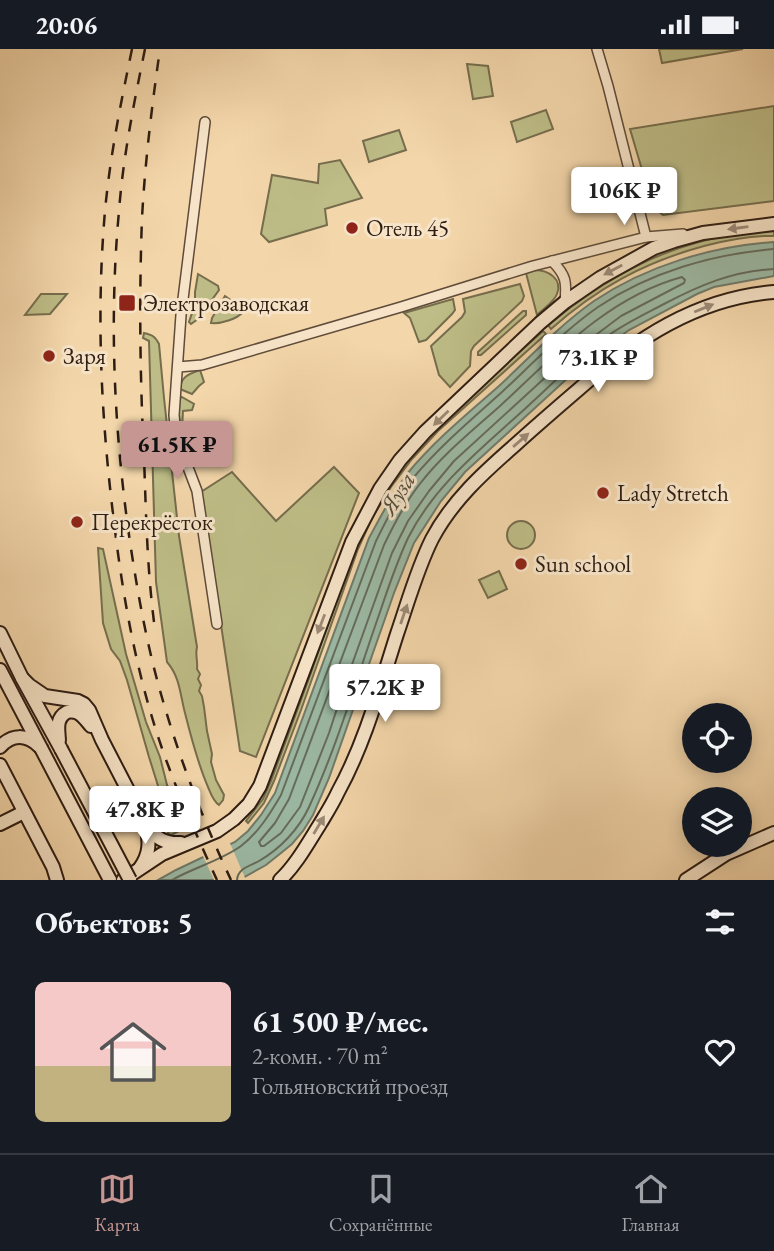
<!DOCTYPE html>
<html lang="ru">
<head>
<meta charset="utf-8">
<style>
	body { margin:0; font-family:"EB Garamond",serif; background:#20242c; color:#f1f3f6; height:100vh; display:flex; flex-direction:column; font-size:26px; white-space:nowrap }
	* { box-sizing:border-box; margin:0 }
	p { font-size:23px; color:#9ea1a6 }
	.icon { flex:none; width:38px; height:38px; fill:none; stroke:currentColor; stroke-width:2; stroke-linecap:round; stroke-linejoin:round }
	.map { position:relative; height:831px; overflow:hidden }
	.panel { display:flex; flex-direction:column; background:#171b24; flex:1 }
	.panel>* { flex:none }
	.tools { position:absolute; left:682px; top:654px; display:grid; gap:14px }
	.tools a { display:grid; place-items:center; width:70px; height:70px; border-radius:50%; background:#171b24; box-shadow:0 4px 18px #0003; font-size:35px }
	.price { position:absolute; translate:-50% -60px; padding:0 16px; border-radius:7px; background:#fff; color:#222; font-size:23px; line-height:46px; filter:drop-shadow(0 2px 4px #0008) }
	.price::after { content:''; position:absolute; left:50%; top:42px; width:21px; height:16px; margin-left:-10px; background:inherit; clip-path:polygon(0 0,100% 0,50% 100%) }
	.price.on { background:#c59692; color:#111 }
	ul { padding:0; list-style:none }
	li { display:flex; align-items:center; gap:21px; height:175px; padding:0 35px }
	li+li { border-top:2px solid #363941 }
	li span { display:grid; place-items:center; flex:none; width:196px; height:140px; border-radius:10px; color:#555 }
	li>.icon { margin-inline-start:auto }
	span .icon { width:84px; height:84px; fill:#fffc; stroke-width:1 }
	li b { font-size:30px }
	h2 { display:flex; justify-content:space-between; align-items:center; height:84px; padding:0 35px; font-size:30px }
	.status { display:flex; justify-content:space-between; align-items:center; height:49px; padding:0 35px; background:#171b24; direction:ltr }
	.status svg { height:19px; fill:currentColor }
	.dock { display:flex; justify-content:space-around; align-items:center; height:98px; border-top:2px solid #363941; background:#171b24; font-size:19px; color:#9ea1a6 }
	.dock a { display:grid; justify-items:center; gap:4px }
	.dock .on { color:#c59692 }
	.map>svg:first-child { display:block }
</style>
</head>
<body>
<div class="status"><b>20:06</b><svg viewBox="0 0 49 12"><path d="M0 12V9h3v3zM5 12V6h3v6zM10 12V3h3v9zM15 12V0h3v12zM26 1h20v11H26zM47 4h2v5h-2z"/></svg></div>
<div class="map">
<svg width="774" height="831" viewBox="0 0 774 831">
	<rect width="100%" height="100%" fill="#f3d6aa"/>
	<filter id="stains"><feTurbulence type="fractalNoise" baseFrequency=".00286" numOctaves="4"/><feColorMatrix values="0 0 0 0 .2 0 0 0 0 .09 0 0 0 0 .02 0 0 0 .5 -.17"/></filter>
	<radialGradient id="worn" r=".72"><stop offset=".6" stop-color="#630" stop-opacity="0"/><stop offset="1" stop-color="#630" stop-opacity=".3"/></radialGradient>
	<g fill="#bebd87" stroke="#766d4d" stroke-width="2">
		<polygon points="659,0 743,0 662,14"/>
		<polygon points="467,15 488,17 493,47 473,50"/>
		<polygon points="774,57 774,152 663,166 653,158 630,80"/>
		<polygon points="546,61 553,80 517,93 511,73"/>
		<polygon points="399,81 406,101 369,113 363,92"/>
		<polygon points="340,111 362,149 325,160 327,176 269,193 261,185 272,126 318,134 319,115"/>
		<path d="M774,182v5c-24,-1 -47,4 -70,10 -59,16 -107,42 -153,83l-3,-4c58,-47 113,-79 188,-91 12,-2 25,-2 38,-3z"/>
		<path d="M535,221c13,0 28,9 22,24 -3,8 -14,15 -20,21l-11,-42z"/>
		<polygon points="198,225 218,237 219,241 198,270 191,275 189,273 195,255 195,243"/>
		<polygon points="520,235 524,247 522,252 474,297 471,302 470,317 450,338 439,326 431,297 462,268 465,263 463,250"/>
		<polygon points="41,245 67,245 50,265 25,266"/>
		<path d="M225,247l18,13v3c-6,7 -22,12 -32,11l1,-5z"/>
		<polygon points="453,250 455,261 452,265 426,291 419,293 410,269 404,264"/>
		<polygon points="523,262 526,262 526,266 481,306 478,306 478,303"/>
		<polygon points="543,282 546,285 438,382 412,410 391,438 372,469 358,500 301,661 274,732 264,754 248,774 246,772 263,750 271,732 311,624 354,500 388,435 434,380"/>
		<path d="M144,284c8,2 11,3 15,11l5,54 15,138 18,111c-2,8 1,14 0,22l3,5 -2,5 3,6 -2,6 3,5 2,11 3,24 5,23 -1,8 5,18 8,15 -1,5 -4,5c-6,-4 -8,-11 -11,-18 -10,-23 -17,-50 -23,-74 -5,-19 -5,-36 -18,-51l-11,-80 -7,-241 -6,-3z"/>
		<path d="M200,321l4,12 -5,4 -7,8 -12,-5c1,-13 9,-15 20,-19z"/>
		<path d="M182,348l12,7 -2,6 -9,1 -1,17 2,9h2l8,17 2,9 -5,1c-10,-26 -13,-37 -12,-65z"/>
		<polygon points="334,418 359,444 256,708 240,702 201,443 232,423 276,472"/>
		<circle cx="521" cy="486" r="14"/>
		<polygon points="98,499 103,500 126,605 146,673 160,708 167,736 184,772 181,781 171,786 168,784 171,774 170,764 159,740 149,708 127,631 120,612 111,600 103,574"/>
		<polygon points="499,522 507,540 488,549 479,531"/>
	</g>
	<path fill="#9cbaa5" stroke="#707b6b" stroke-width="2" d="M774,193v34l-60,11 -17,7 -68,36 -47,35 -117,107 -24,29 -27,42 -20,50 -65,185 -16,37 -10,16 -11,13 -11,9 -15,12 -27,15h-81l18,-10 59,-28 13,-11 13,-16 14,-22 94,-255c12,-22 23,-44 38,-64 27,-33 60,-60 92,-88 30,-28 62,-62 95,-85 52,-35 118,-55 180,-59z"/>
	<polygon fill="#f3d6aa" points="229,792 246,831 214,831 202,805"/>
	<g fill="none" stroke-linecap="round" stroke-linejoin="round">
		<g stroke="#656c5c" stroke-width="2">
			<path d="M682,228l3,3 -1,3 -63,33 -49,37 -118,108 -25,30 -21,30 -16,32 -47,131 -16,49 -29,74 -19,26 -17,13h-3l-2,-4 16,-19 14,-24 95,-254c10,-21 21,-42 35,-60 23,-30 53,-54 81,-79 54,-50 108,-109 182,-129z"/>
			<path d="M172,831c21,-12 50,-20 69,-34 17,-13 29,-32 40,-51l95,-254c11,-22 22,-45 38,-64 26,-31 58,-58 88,-85 30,-28 63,-62 96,-85 52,-35 115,-53 176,-58"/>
			<path d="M237,831c1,-12 13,-14 22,-19 21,-12 40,-32 50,-54 29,-63 48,-130 71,-195 8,-24 17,-50 28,-74 25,-50 69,-86 109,-122 30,-27 59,-57 92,-81 17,-12 36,-21 55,-31 36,-19 69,-33 110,-35"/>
		</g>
		<defs>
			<g id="street">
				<polyline points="597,0 608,37 646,188"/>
				<polyline points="205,73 181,266 174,366 176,387 197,442 217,575"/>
				<path d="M552,212c14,14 15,21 13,41"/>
				<polyline points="178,318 202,316 401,258 533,217 646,188 683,185"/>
			</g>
			<g id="secondary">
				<polyline points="0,584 22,629 61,700"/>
				<polyline points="0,621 41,699"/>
				<path d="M22,629l7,7 16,11 33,5 6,3 5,6 13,30 44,85c10,13 18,19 35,18"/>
				<path d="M59,691c-1,-12 -3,-22 8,-28 12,-3 17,6 24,14"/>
				<path d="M0,698c12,-13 26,-13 39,-1"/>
				<polyline points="0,716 53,818 57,831"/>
				<polyline points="0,775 24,763"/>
				<path d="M140,819c10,-14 10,-26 6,-42"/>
				<polyline points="123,831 162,805 217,782 234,770 249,755 260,737 352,493 380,440 400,411 425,383 540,274 565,253 600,229 654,199 674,192 703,184 774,175"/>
				<path d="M280,831c16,-15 28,-37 40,-56 6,-10 13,-21 18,-32 27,-49 42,-105 59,-158 11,-32 20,-65 35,-95 20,-38 51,-66 83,-94 21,-19 43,-38 64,-56 56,-50 118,-91 195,-97"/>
				<polyline points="686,831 726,805 774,784"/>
			</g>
		</defs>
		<use href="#street" stroke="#5f4b39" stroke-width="12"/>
		<use href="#secondary" stroke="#2e1d13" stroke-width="16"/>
		<use href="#street" stroke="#f7e4c8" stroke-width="9"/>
		<use href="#secondary" stroke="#f7e4c8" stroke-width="12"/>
		<g stroke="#2e1d13" stroke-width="2.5" stroke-dasharray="12 12" stroke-linecap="butt">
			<path d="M132,0c-11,53 -22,107 -27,162 -9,103 -4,207 9,311 10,85 26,171 57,251 14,37 30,72 46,107"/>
			<path d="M145,0c-11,54 -22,108 -26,162 -10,108 -5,217 10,324 8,55 18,112 34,166 18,62 41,121 68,179"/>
			<path d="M154,573c-7,-55 -8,-110 -10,-165 -4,-79 -5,-159 -2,-239 3,-56 10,-113 18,-169"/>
		</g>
		<defs>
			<g id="secondary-bridge">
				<polyline points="41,699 110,831"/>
				<polyline points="61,700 130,831"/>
			</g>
		</defs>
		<use href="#secondary-bridge" stroke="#2e1d13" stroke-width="16" stroke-linecap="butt"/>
		<use href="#secondary-bridge" stroke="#f7e4c8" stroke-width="12"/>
	</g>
	<defs><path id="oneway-solid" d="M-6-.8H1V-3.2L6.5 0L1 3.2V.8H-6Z" transform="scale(1.75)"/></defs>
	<g fill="#9d8a77">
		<use href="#oneway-solid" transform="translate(738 179) rotate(172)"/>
		<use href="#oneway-solid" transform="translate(613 221) rotate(152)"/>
		<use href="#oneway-solid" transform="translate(704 259) rotate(-22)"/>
		<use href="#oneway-solid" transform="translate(441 369) rotate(136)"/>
		<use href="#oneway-solid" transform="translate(521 391) rotate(-41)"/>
		<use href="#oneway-solid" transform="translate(404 565) rotate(-71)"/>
		<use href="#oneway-solid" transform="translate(321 575) rotate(111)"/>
		<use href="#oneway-solid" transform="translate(319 776) rotate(-59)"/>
	</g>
	<g fill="#8f2418" stroke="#f7e4c8" stroke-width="2.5">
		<circle cx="352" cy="179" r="7"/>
		<rect x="118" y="245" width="18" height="18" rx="3.5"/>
		<circle cx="49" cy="307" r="7"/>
		<circle cx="603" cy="444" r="7"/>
		<circle cx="77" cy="473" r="7"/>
		<circle cx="521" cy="515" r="7"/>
	</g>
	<g text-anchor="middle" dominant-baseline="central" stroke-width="6" stroke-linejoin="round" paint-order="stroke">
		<g font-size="23" fill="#2e1d13" stroke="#f7e4c8" text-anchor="start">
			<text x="366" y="179">Отель 45</text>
			<text x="143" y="254">Электрозаводская</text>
			<text x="63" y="307">Заря</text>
			<text x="617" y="444">Lady Stretch</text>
			<text x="91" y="473">Перекрёсток</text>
			<text x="535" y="515">Sun school</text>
		</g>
		<g font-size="24" font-style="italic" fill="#4f4c3f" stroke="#f7e4c8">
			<text transform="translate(397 444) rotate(-58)">Яуза</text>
		</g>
	</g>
	<rect width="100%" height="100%" filter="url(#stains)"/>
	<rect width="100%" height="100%" fill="url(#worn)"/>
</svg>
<div class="tools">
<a><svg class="icon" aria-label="locate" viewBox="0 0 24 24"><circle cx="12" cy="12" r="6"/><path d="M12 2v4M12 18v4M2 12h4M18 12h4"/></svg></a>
<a><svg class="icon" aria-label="layers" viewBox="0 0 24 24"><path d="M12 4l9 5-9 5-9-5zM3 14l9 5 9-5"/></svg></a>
</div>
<b class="price" style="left:624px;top:178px">106K ₽</b>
<b class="price" style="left:598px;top:345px">73.1K ₽</b>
<b class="price on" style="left:177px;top:432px">61.5K ₽</b>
<b class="price" style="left:385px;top:675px">57.2K ₽</b>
<b class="price" style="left:145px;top:797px">47.8K ₽</b>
</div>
<section class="panel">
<h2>Объектов: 5<svg class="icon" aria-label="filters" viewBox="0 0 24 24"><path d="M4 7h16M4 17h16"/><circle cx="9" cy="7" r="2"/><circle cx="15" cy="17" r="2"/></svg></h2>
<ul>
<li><span style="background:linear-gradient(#f6c9c9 60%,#c2b280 0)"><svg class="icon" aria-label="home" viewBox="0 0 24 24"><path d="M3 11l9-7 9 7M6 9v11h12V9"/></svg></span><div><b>61 500 ₽/мес.</b><p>2-комн. · 70 m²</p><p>Гольяновский проезд</p></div><svg class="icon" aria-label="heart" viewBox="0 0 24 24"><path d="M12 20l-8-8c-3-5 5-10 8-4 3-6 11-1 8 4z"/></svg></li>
</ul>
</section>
<nav class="dock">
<a class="on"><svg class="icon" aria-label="map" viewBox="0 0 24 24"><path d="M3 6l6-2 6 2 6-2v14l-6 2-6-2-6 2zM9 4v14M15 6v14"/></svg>Карта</a>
<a><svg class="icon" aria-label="saved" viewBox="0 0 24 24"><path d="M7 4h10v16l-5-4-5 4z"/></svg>Сохранённые</a>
<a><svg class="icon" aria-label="home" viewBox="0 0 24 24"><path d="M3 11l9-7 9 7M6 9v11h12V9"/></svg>Главная</a>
</nav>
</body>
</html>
